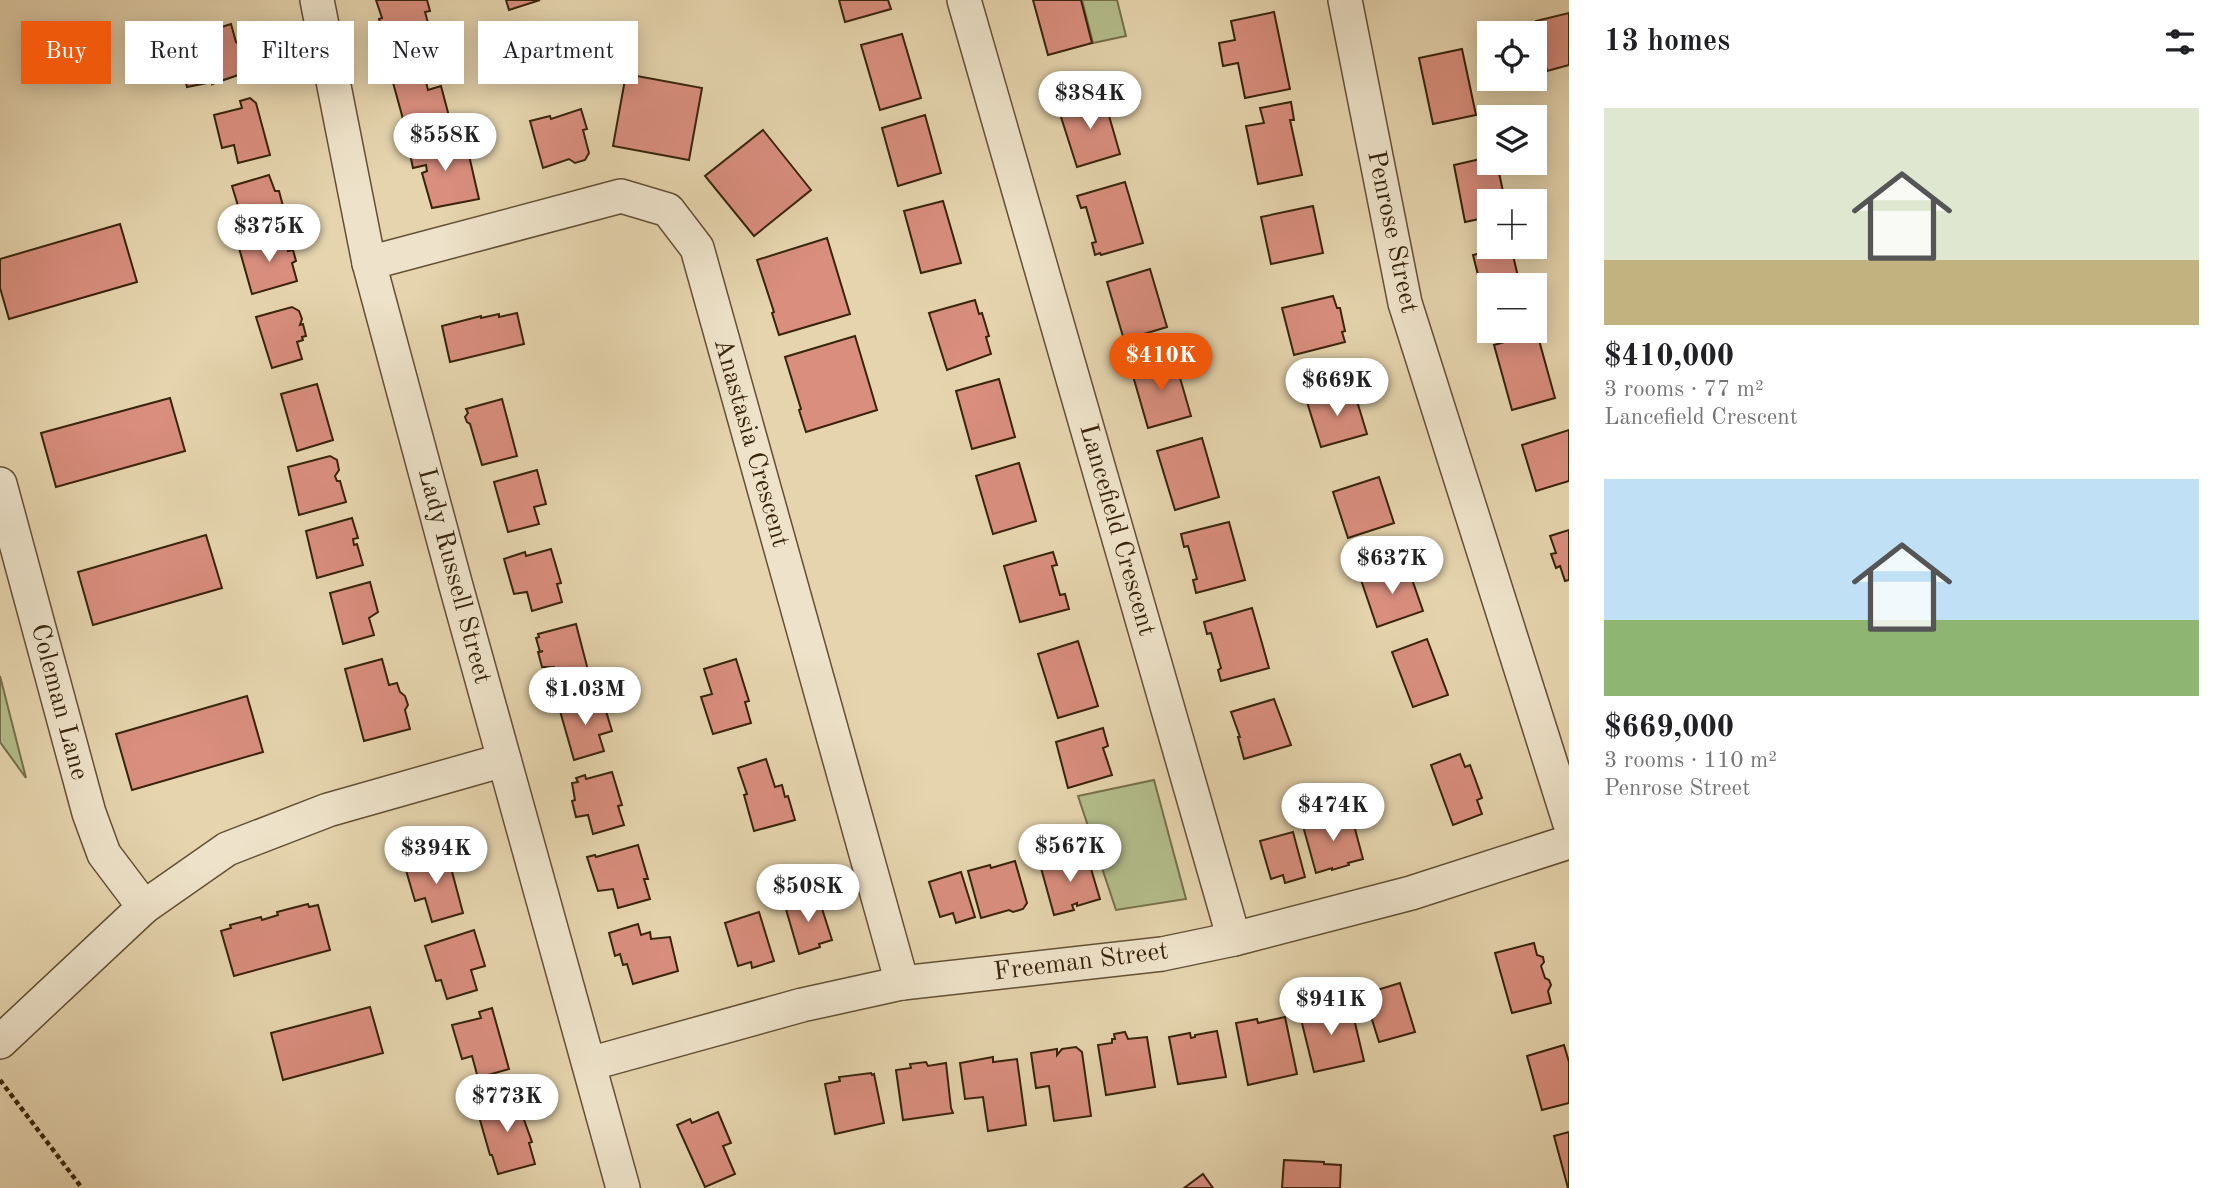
<!DOCTYPE html>
<html lang="en">
<head>
<meta charset="utf-8">
<style>
	body { margin:0; font-family:"Old Standard TT",serif; background:#f2f2f2; color:#202124; height:100vh; display:flex; flex-direction:column; font-size:26px; white-space:nowrap }
	* { box-sizing:border-box; margin:0 }
	p { font-size:23px; color:#757577 }
	.icon { flex:none; width:38px; height:38px; fill:none; stroke:currentColor; stroke-width:2; stroke-linecap:round; stroke-linejoin:round }
	.map { position:relative; flex:1; overflow:hidden }
	.drawer { display:flex; flex-direction:column; background:#fff; width:665px }
	.drawer>* { flex:none }
	.hud { position:absolute; left:21px; top:21px; width:665px; height:63px; display:flex; gap:14px }
	.fabs { position:absolute; left:1477px; top:21px; display:grid; gap:14px }
	.fabs a { display:grid; place-items:center; width:70px; height:70px; border-radius:0px; background:#fff; box-shadow:0 4px 18px #0003; font-size:35px }
	.price { position:absolute; translate:-50% -60px; padding:0 16px; border-radius:24px; background:#fff; color:#222; font-size:23px; line-height:46px; filter:drop-shadow(0 2px 4px #0008) }
	.price::after { content:''; position:absolute; left:50%; top:42px; width:21px; height:16px; margin-left:-10px; background:inherit; clip-path:polygon(0 0,100% 0,50% 100%) }
	.price.active { background:#ea580c; color:#fff }
	ul { padding:0; list-style:none }
	li { display:grid; align-content:center; gap:14px; height:371px; padding:0 35px }
	li span { display:grid; place-items:center; height:217px; border-radius:0px; color:#555 }
	li>.icon { margin-inline-start:auto }
	span .icon { width:126px; height:126px; fill:#fffc; stroke-width:1 }
	li b { font-size:30px }
	h2 { display:flex; justify-content:space-between; align-items:center; height:84px; padding:0 35px; font-size:30px }
	.pill { padding:0 24px; border-radius:0px; background:#fff; box-shadow:0 4px 18px #0003; font-size:24px; line-height:63px }
	.pill.active { background:#ea580c; color:#fff }
	main { display:flex; flex:1; min-height:0 }
	.map>svg:first-child { display:block }
</style>
</head>
<body>
<main>
<div class="map">
<svg width="1569" height="1188" viewBox="0 0 1569 1188">
	<rect width="100%" height="100%" fill="#e5d4ae"/>
	<filter id="stains"><feTurbulence type="fractalNoise" baseFrequency=".00286" numOctaves="4"/><feColorMatrix values="0 0 0 0 .2 0 0 0 0 .09 0 0 0 0 .02 0 0 0 .5 -.17"/></filter>
	<radialGradient id="worn" r=".72"><stop offset=".6" stop-color="#630" stop-opacity="0"/><stop offset="1" stop-color="#630" stop-opacity=".3"/></radialGradient>
	<g fill="#b3bd8b" stroke="#76704b" stroke-width="2">
		<polygon points="1082,0 1117,0 1126,36 1093,43"/>
		<polygon points="0,676 26,778 0,742"/>
		<polygon points="1154,780 1186,899 1116,910 1078,796"/>
	</g>
	<g fill="#d98e7e" stroke="#38240b" stroke-width="2">
		<polygon points="376,0 427,0 430,11 425,12 432,37 388,50 379,19 382,18"/>
		<polygon points="506,0 540,0 509,10"/>
		<polygon points="839,0 888,0 891,9 845,22"/>
		<polygon points="1033,0 1081,0 1092,43 1048,55"/>
		<polygon points="1274,12 1290,89 1245,98 1238,63 1223,66 1219,43 1235,40 1231,21"/>
		<polygon points="1569,13 1569,65 1547,71 1536,21"/>
		<polygon points="231,24 236,42 243,46 246,56 241,63 244,73 212,84 212,82 187,87 183,72 194,69 191,59 176,63 170,43"/>
		<polygon points="902,34 921,98 880,110 861,45"/>
		<polygon points="1462,49 1476,115 1433,124 1419,58"/>
		<polygon points="423,70 428,90 441,86 450,120 406,130 392,79"/>
		<polygon points="626,74 702,88 689,160 613,146"/>
		<polygon points="1103,95 1120,154 1077,167 1061,117 1062,116 1060,107"/>
		<polygon points="250,98 256,103 270,155 238,163 234,145 222,148 214,115 242,108 240,101"/>
		<polygon points="1291,102 1294,120 1290,120 1302,175 1258,184 1246,126 1264,123 1260,108"/>
		<polygon points="581,109 587,129 583,130 589,153 585,160 575,163 569,159 543,168 530,121 550,116 551,119"/>
		<polygon points="925,115 941,173 898,186 882,128"/>
		<polygon points="763,130 811,190 754,236 705,176"/>
		<polygon points="443,138 447,156 468,151 479,199 432,208 422,173 427,171 426,165 413,168 408,145"/>
		<polygon points="1489,157 1489,163 1497,163 1505,201 1489,201 1489,217 1465,222 1454,165"/>
		<polygon points="269,175 275,191 279,191 283,206 242,219 232,186"/>
		<polygon points="1125,182 1143,243 1101,255 1100,253 1095,255 1092,243 1096,242 1086,207 1081,208 1077,196"/>
		<polygon points="943,201 961,263 921,273 904,211"/>
		<polygon points="1313,206 1323,253 1271,264 1261,217"/>
		<polygon points="120,224 137,282 9,319 0,288 0,259"/>
		<polygon points="284,235 288,251 293,250 296,261 292,263 297,281 252,294 239,248"/>
		<polygon points="827,238 850,314 779,335 772,313 774,312 757,260"/>
		<polygon points="1507,247 1511,247 1520,285 1489,285 1489,319 1473,255"/>
		<polygon points="1150,269 1167,327 1124,340 1107,282"/>
		<polygon points="1333,296 1337,308 1340,308 1345,331 1342,332 1345,342 1294,355 1282,308"/>
		<polygon points="975,300 979,314 982,313 989,336 986,337 991,354 947,370 929,313"/>
		<polygon points="292,307 299,311 302,319 300,325 303,324 306,336 302,337 303,340 297,342 302,359 272,368 256,317"/>
		<polygon points="517,313 524,344 450,362 442,326 481,316 481,318 499,314 499,317"/>
		<polygon points="1537,333 1555,398 1512,410 1494,345"/>
		<polygon points="855,336 877,410 806,432 799,410 801,409 785,357"/>
		<polygon points="1174,357 1191,416 1148,428 1131,369"/>
		<polygon points="999,379 1015,437 972,449 956,391"/>
		<polygon points="317,384 333,440 297,451 281,394"/>
		<polygon points="1353,388 1367,434 1321,447 1307,402"/>
		<polygon points="170,398 185,451 56,487 41,433"/>
		<polygon points="502,399 517,456 482,465 470,424 467,422 465,417 468,413 466,409"/>
		<polygon points="1569,430 1569,481 1536,491 1522,445"/>
		<polygon points="1202,438 1219,497 1175,510 1157,451"/>
		<polygon points="330,456 337,460 339,470 335,476 337,481 340,481 346,502 299,515 288,467"/>
		<polygon points="1019,463 1036,521 993,534 976,476"/>
		<polygon points="537,470 546,504 534,507 539,524 508,532 494,482"/>
		<polygon points="1379,477 1394,523 1348,538 1333,492"/>
		<polygon points="352,518 358,538 353,539 354,545 357,544 363,565 317,578 306,531"/>
		<polygon points="1229,522 1245,580 1196,593 1193,580 1197,579 1188,546 1184,547 1181,534"/>
		<polygon points="1569,530 1569,580 1565,581 1560,566 1556,568 1551,554 1556,553 1550,536"/>
		<polygon points="206,535 222,588 93,625 78,572"/>
		<polygon points="551,549 561,583 557,584 562,602 532,611 527,592 514,594 504,559 525,552 526,556"/>
		<polygon points="1053,552 1057,565 1052,566 1060,595 1065,594 1069,609 1020,622 1004,566"/>
		<polygon points="1407,565 1423,611 1377,627 1361,580"/>
		<polygon points="370,582 378,612 369,618 374,635 343,644 330,593"/>
		<polygon points="1252,608 1269,668 1221,681 1218,670 1221,668 1211,633 1207,634 1204,622"/>
		<polygon points="576,624 589,674 558,682 554,667 542,667 538,652 543,651 540,652 536,638 539,637 538,634"/>
		<polygon points="1427,639 1448,695 1413,707 1392,652"/>
		<polygon points="1078,641 1098,706 1058,718 1038,654"/>
		<polygon points="382,659 389,685 397,683 400,692 405,696 408,705 405,710 410,729 364,741 345,669"/>
		<polygon points="736,659 749,701 745,702 751,723 713,734 701,697 712,694 704,669"/>
		<polygon points="247,696 263,752 132,790 116,734"/>
		<polygon points="602,698 612,731 599,735 604,751 574,760 558,704 570,700 573,707"/>
		<polygon points="1274,699 1291,745 1244,759 1238,737 1240,737 1231,712"/>
		<polygon points="1103,728 1108,746 1103,748 1112,775 1068,788 1056,742"/>
		<polygon points="1460,754 1465,767 1470,765 1482,798 1477,800 1482,814 1453,825 1431,765"/>
		<polygon points="766,759 775,787 782,785 785,797 788,796 795,820 754,831 744,795 747,794 738,768"/>
		<polygon points="612,772 622,805 618,806 624,825 593,834 588,815 576,817 572,801 575,800 572,783 578,782 576,778 585,775 586,779"/>
		<polygon points="1351,814 1363,859 1348,863 1349,865 1332,870 1332,868 1316,873 1303,826 1324,820 1325,822"/>
		<polygon points="1293,832 1305,877 1285,883 1283,875 1271,879 1260,841"/>
		<polygon points="638,845 648,879 644,879 650,899 618,908 613,889 598,891 587,857 595,855 596,857"/>
		<polygon points="446,849 463,913 432,922 425,898 415,901 405,867 434,859 432,853"/>
		<polygon points="1086,852 1100,899 1077,906 1077,903 1072,905 1074,910 1054,915 1041,868 1066,861 1066,858"/>
		<polygon points="1015,861 1027,903 1023,909 1013,912 1009,910 981,918 968,871 990,865 991,868"/>
		<polygon points="961,872 975,917 956,923 953,913 940,917 929,882"/>
		<polygon points="818,896 832,940 819,944 820,947 799,954 785,906"/>
		<polygon points="308,904 309,907 318,905 330,950 234,976 221,931 231,928 230,925 261,917 262,920 278,915 277,912"/>
		<polygon points="759,912 774,961 752,968 751,962 738,966 725,923"/>
		<polygon points="638,924 641,935 650,932 651,939 670,937 678,971 633,984 627,964 623,965 620,954 615,956 609,933"/>
		<polygon points="474,930 485,966 471,970 477,990 447,999 441,980 436,981 425,946"/>
		<polygon points="1534,943 1537,955 1543,957 1544,962 1541,966 1545,978 1549,980 1551,985 1548,991 1551,1003 1512,1013 1495,953"/>
		<polygon points="1400,983 1415,1032 1379,1042 1364,994"/>
		<polygon points="1321,1005 1322,1010 1340,1006 1341,1008 1351,1006 1364,1061 1314,1072 1299,1011"/>
		<polygon points="370,1007 383,1053 283,1080 271,1033"/>
		<polygon points="492,1008 509,1069 478,1078 472,1056 462,1059 452,1025 481,1018 479,1012"/>
		<polygon points="1285,1017 1297,1074 1248,1085 1236,1023 1257,1019 1258,1023"/>
		<polygon points="1217,1031 1226,1077 1178,1084 1169,1037 1190,1033 1191,1038 1195,1037 1195,1035"/>
		<polygon points="1125,1032 1128,1039 1147,1037 1155,1087 1106,1095 1098,1045 1112,1043 1112,1039 1115,1039 1114,1034"/>
		<polygon points="1564,1045 1569,1062 1569,1103 1542,1110 1527,1056"/>
		<polygon points="1076,1047 1082,1052 1091,1116 1054,1121 1049,1086 1036,1088 1031,1053 1057,1049 1057,1055 1062,1049"/>
		<polygon points="993,1057 993,1062 1017,1059 1026,1125 988,1131 983,1097 965,1099 960,1063"/>
		<polygon points="926,1062 928,1066 946,1063 951,1108 953,1113 903,1120 896,1070 911,1068 910,1064"/>
		<polygon points="871,1073 872,1075 874,1074 884,1123 835,1134 825,1084 840,1081 839,1077"/>
		<polygon points="519,1094 525,1116 523,1117 532,1142 529,1143 535,1164 498,1174 492,1155 490,1155 476,1106"/>
		<polygon points="718,1112 731,1143 723,1146 735,1174 705,1187 677,1125 690,1119 692,1123"/>
		<polygon points="1569,1132 1569,1188 1568,1188 1554,1136"/>
		<polygon points="1284,1160 1324,1162 1324,1164 1341,1165 1340,1188 1282,1188"/>
		<polygon points="1203,1174 1213,1188 1184,1188"/>
	</g>
	<g fill="none" stroke-linecap="round" stroke-linejoin="round">
		<defs>
			<g id="street">
				<polyline points="317,0 369,263 456,586 623,1188"/>
				<polyline points="964,0 1234,939"/>
				<polyline points="1345,0 1405,303 1569,821"/>
				<polyline points="369,263 621,196 668,210 697,248 902,983"/>
				<polyline points="0,484 89,813 104,854 144,907"/>
				<polyline points="0,1042 144,907 227,849 328,810 504,760"/>
				<polyline points="589,1064 802,1005 902,983 1162,954 1234,939 1411,893 1569,842"/>
			</g>
		</defs>
		<use href="#street" stroke="#635034" stroke-width="36"/>
		<polyline stroke="#38240b" stroke-width="4.5" stroke-dasharray="5 3.5" stroke-linecap="butt" points="0,1080 82,1188"/>
		<use href="#street" stroke="#eee3ca" stroke-width="33"/>
	</g>
	<g text-anchor="middle" dominant-baseline="central" stroke-width="6" stroke-linejoin="round" paint-order="stroke">
		<g font-size="26" fill="#38240b" stroke="#eee3ca">
			<text transform="translate(1392 232) rotate(78)">Penrose Street</text>
			<text transform="translate(751 443) rotate(74)">Anastasia Crescent</text>
			<text transform="translate(1117 530) rotate(74)">Lancefield Crescent</text>
			<text transform="translate(454 576) rotate(75)">Lady Russell Street</text>
			<text transform="translate(59 702) rotate(75)">Coleman Lane</text>
			<text transform="translate(1081 962) rotate(-7)">Freeman Street</text>
		</g>
	</g>
	<rect width="100%" height="100%" filter="url(#stains)"/>
	<rect width="100%" height="100%" fill="url(#worn)"/>
</svg>
<div class="fabs">
<a><svg class="icon" aria-label="locate" viewBox="0 0 24 24"><circle cx="12" cy="12" r="6"/><path d="M12 2v4M12 18v4M2 12h4M18 12h4"/></svg></a>
<a><svg class="icon" aria-label="layers" viewBox="0 0 24 24"><path d="M12 4l9 5-9 5-9-5zM3 14l9 5 9-5"/></svg></a>
<a>+</a>
<a>−</a>
</div>
<b class="price" style="left:1090px;top:131px">$384K</b>
<b class="price" style="left:445px;top:173px">$558K</b>
<b class="price" style="left:269px;top:264px">$375K</b>
<b class="price active" style="left:1161px;top:393px">$410K</b>
<b class="price" style="left:1337px;top:418px">$669K</b>
<b class="price" style="left:1392px;top:596px">$637K</b>
<b class="price" style="left:585px;top:727px">$1.03M</b>
<b class="price" style="left:1333px;top:843px">$474K</b>
<b class="price" style="left:1070px;top:884px">$567K</b>
<b class="price" style="left:436px;top:886px">$394K</b>
<b class="price" style="left:808px;top:924px">$508K</b>
<b class="price" style="left:1331px;top:1037px">$941K</b>
<b class="price" style="left:507px;top:1134px">$773K</b>
<div class="hud">
<a class="pill active">Buy</a>
<a class="pill">Rent</a>
<a class="pill">Filters</a>
<a class="pill">New</a>
<a class="pill">Apartment</a>
</div>
</div>
<section class="drawer">
<h2>13 homes<svg class="icon" aria-label="filters" viewBox="0 0 24 24"><path d="M4 7h16M4 17h16"/><circle cx="9" cy="7" r="2"/><circle cx="15" cy="17" r="2"/></svg></h2>
<ul>
<li><span style="background:linear-gradient(#dfe7d0 70%,#c2b280 0)"><svg class="icon" aria-label="home" viewBox="0 0 24 24"><path d="M3 11l9-7 9 7M6 9v11h12V9"/></svg></span><div><b>$410,000</b><p>3 rooms · 77 m²</p><p>Lancefield Crescent</p></div></li>
<li><span style="background:linear-gradient(#bfe0f5 65%,#8fb573 0)"><svg class="icon" aria-label="home" viewBox="0 0 24 24"><path d="M3 11l9-7 9 7M6 9v11h12V9"/></svg></span><div><b>$669,000</b><p>3 rooms · 110 m²</p><p>Penrose Street</p></div></li>
</ul>
</section>
</main>
</body>
</html>
